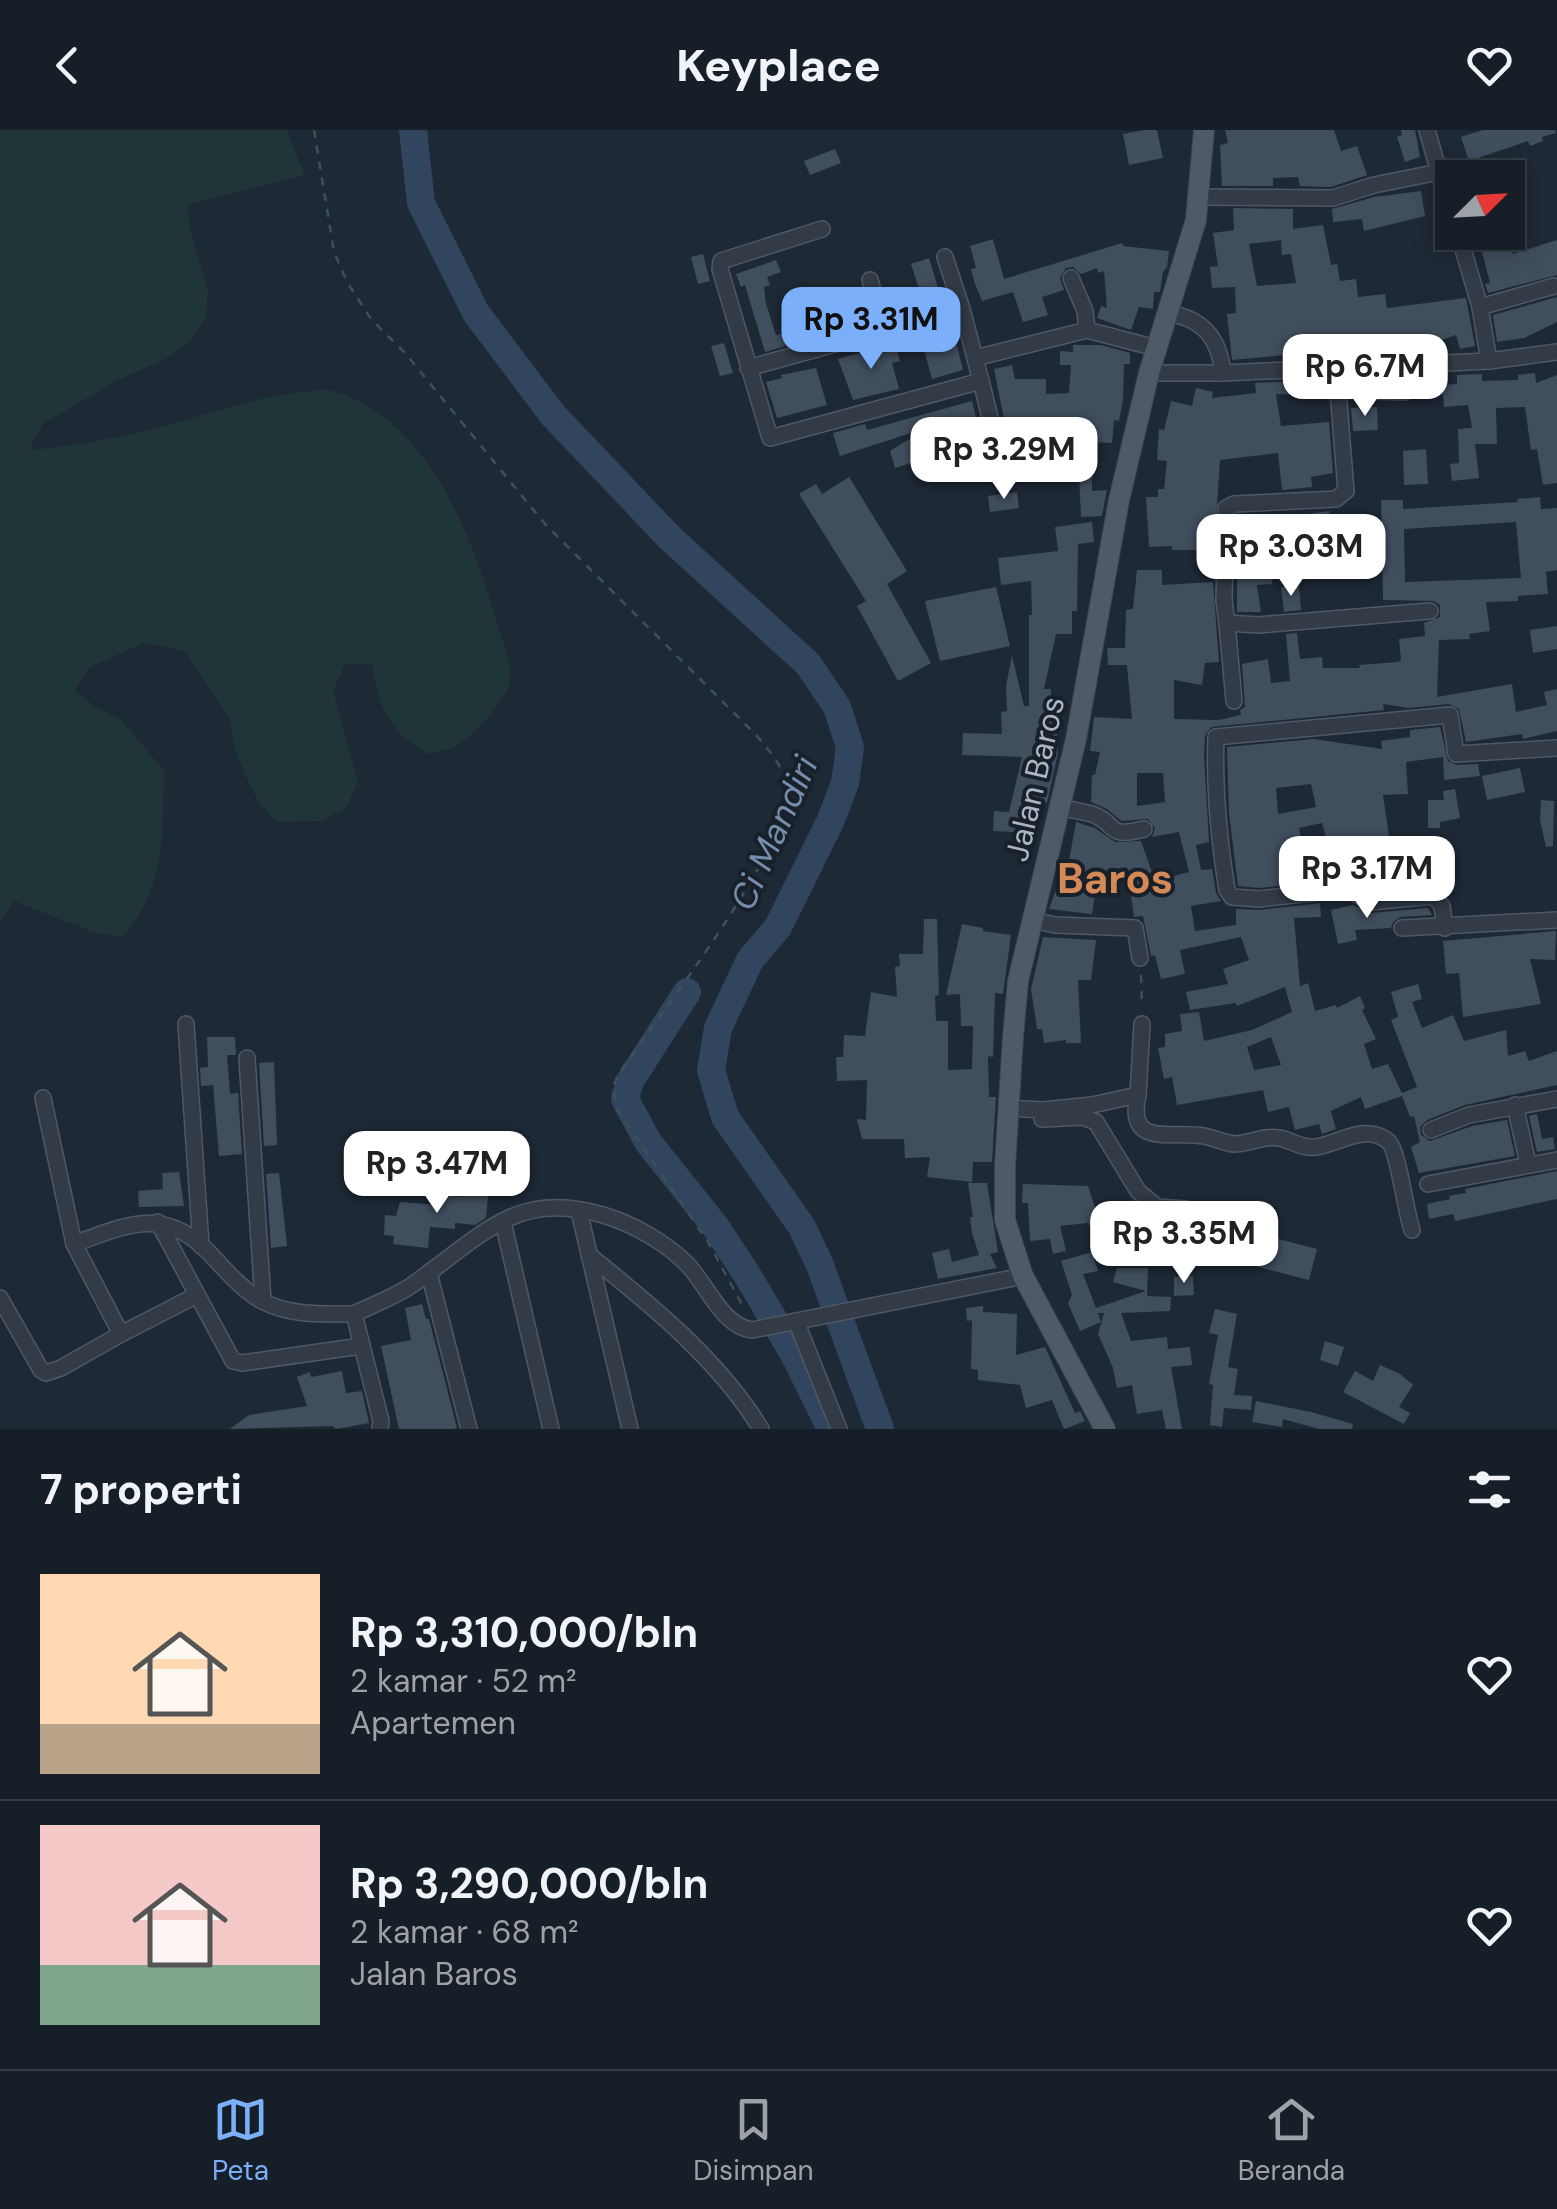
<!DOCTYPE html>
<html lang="id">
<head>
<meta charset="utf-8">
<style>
	body { margin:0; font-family:"DM Sans",sans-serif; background:#232c34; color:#f1f3f6; height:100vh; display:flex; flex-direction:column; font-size:38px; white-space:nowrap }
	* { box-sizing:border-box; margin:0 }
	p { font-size:32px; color:#9ea2a8 }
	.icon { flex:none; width:55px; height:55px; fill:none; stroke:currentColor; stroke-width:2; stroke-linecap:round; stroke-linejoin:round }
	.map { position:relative; height:1299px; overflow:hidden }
	.details { display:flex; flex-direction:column; background:#161f28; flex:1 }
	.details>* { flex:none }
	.needle { width:65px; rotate:66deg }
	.controls { position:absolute; left:1435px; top:30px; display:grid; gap:20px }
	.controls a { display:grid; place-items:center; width:90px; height:90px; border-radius:0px; background:#161f28; box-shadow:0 5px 25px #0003,0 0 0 2px #353d45; font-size:50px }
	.price { position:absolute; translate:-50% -85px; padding:0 22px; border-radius:20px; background:#fff; color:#222; font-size:32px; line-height:65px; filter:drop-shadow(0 2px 5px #0008) }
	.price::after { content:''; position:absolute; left:50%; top:60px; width:30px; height:22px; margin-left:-15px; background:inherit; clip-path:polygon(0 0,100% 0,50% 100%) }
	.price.active { background:#7baffa; color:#111 }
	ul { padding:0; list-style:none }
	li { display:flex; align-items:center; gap:30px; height:250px; padding:0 40px }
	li+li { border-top:2px solid #353d45 }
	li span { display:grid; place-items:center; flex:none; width:280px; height:200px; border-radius:0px; color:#555 }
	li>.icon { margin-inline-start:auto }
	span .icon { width:120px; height:120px; fill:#fffc; stroke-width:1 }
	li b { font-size:42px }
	h2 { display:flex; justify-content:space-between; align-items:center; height:120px; padding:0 40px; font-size:42px }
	header { display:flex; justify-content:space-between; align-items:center; height:130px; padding:0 40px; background:#161f28; font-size:45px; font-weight:800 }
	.menu { display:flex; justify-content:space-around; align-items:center; height:140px; border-top:2px solid #353d45; background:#161f28; font-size:28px; color:#9ea2a8 }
	.menu a { display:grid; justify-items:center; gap:5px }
	.menu .active { color:#7baffa }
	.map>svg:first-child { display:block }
</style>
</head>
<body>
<header><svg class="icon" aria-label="back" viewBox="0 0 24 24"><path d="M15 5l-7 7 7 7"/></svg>Keyplace<svg class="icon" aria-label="heart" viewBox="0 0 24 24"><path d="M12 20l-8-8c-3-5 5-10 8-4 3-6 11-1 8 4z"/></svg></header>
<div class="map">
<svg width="1557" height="1299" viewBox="0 0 1557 1299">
	<rect width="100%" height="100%" fill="#1e2936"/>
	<path fill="#203537" d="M0,0h286l19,45 -118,30 3,25 18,60 -2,28 -16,24 -23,16 -53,24 -71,42 -14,26c36,-3 76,-10 112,-18 53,-12 101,-33 155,-39 12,-1 26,-5 37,-2 96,29 139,144 164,232 5,16 16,42 13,59 -3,18 -38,54 -53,64 -8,4 -20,5 -29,8 -40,-23 -49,-46 -56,-90h-27l-12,27 25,91 -12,26 -26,13 -44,1 -18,-21 -12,-24 -11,-27 -5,-31 -45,-68 -41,-8 -54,24 -16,23 22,17 25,13 43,50c-2,64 3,114 -40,167l-28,-4 -82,-32 -14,20z"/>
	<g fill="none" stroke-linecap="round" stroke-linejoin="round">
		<g stroke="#31455e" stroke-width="28">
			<polyline points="413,0 421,73 476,183 553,285 670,408 808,534 837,577 850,617 845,653 830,692 778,797 750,830 718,898 711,940 725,987 802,1097 819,1133 880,1299"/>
			<polyline points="687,862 630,951 625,969 648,1012 715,1096 746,1143 794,1224 831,1299"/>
		</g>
	</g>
	<g fill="#414e5e" fill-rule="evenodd">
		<polygon points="1144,0 1157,0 1163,28 1129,35 1123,4"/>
		<polygon points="1225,0 1334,0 1341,21 1357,16 1367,45 1331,57 1300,56 1298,47 1273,48 1273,56 1222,56 1220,15 1228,13"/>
		<polygon points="1401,0 1415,0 1420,27 1405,32 1397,7 1402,5"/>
		<polygon points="1483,0 1555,0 1556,3 1542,7 1543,11 1530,16 1528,11 1469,31 1461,7"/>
		<polygon points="835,19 841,33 810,45 804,31"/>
		<polygon points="1421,61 1425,86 1364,101 1362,89 1333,92 1332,79 1374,67"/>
		<path d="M1233,78l60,1v20l30,-4 8,40 6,-1 3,17 16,-2 2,18 27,-3 2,14 79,-10 9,48 -15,3 -4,-14 -23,8 -2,-6 -28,4 1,8 -17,2v-6l-155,15 -5,-46 9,-1 -1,-26 -23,1 -2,-21 8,-1 -5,-33 21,-3zM1281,110l1,15 9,-1 5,29 -39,3 -8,-42z"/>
		<polygon points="1488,102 1505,102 1513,124 1557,110 1557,145 1488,163 1485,154 1490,153 1478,106"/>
		<polygon points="993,109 1004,149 1122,113 1123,116 1169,121 1167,137 1163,142 1160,162 1154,162 1153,179 1139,177 1131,200 1097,188 1101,176 1107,178 1104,141 1098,143 1097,138 1081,144 1073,137 1066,138 1060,148 1064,160 1042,167 1048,185 1023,192 1013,162 982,171 975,154 971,139 976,138 970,116"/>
		<polygon points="703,124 710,151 698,154 691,127"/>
		<polygon points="929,128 941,168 898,179 894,166 919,159 911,134"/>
		<polygon points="776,130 781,142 767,147 770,155 764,157 766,174 776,205 795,201 799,212 765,222 745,155 741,157 736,144"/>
		<polygon points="862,161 869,188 847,193 848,199 831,203 824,168"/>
		<polygon points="1557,167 1557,192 1524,208 1497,212 1493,185"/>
		<polygon points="952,196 963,240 932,249 920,205"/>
		<polygon points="724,213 733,243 720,246 711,216"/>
		<polygon points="895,213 900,231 892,233 899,259 853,270 838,229"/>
		<polygon points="1073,215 1101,215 1130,223 1130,234 1124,234 1123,269 1119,291 1114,290 1112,313 1092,312 1092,361 1107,360 1102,386 1081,387 1079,345 1046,344 1046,316 1062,316 1063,287 1023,287 1029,317 1016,319 1015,312 1009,314 994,239 1012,235 1015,249 1046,249 1046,264 1069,263 1071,235 1060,235 1060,221 1073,222"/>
		<polygon points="816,238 827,275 777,288 766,252 782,248 781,245"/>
		<polygon points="1535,243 1536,253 1557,245 1557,353 1543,355 1537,319 1531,320 1525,277 1496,278 1497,314 1475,314 1479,348 1452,351 1450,334 1459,333 1458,299 1472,298 1468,275 1444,277 1442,255 1457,254 1457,245 1482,244 1482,251 1518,250 1518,245"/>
		<polygon points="1326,250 1327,266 1276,264 1281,296 1329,292 1333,343 1311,347 1312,357 1282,360 1278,323 1220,330 1214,420 1172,420 1172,416 1149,417 1146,367 1158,367 1158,359 1164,359 1167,331 1157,330 1159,299 1164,300 1171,271 1192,276 1196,258 1213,262 1212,268 1256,263 1255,253"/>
		<polygon points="972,271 986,330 972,333 962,291 936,298 943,323 895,338 890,321 916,305 914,302 840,326 833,303 865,294 867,300"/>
		<polygon points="1377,277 1378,300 1353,301 1351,278"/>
		<polygon points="1426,319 1428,354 1404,355 1403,321"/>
		<polygon points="849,347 907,441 887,454 931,533 898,551 857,476 866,471 799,364 816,354 822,364"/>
		<polygon points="1017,362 1019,378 990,382 988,366"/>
		<path d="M1540,367l1,12 16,-1v62l-11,2 2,22 -30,2v5l-32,1 4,29 -21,3 1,5 -31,1 -2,57 75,-13 4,28 31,-7 -3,-13 13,-3v42l-34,8 -1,-5 -56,8 -7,-33 -10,-5 -40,4 -26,-4 1,6 -173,17 -6,9 -1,20 5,86 -13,3 5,25 11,-1 4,24 5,8 -30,5 4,25 41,-6v-16l24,1 60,-7 1,14 -27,1 6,68 8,-3 7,28 21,-6 1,3 23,-12 5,12 -3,2 14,29 -12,5 8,25 16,-5 14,29 15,-6 -26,-67 7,-3 -7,-25 27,-8 4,15 -10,3 10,26 31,-13 11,26 42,-11 2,26 17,-5 4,10 28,-10v34l-92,20 -38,15 -7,7 1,8 9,6 42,-15 35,-6 8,36 -96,17 -8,-26 9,-5 -6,-26 -4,1 -8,-21 -37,13 -4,-12 -30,14 5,18 -14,5 -3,-10 -24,6 -6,-23 -21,5 -5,-22 -86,15 -5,-28 -8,2 -6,-31 7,-1v-13l17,-3 -2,-17 19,-2 5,29 48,-11 40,-18 -7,-25 -48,19 -1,-3 -46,7 -4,-18 42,-8 -5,-15 26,-9 -8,-23 -61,13 5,24 -24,5 -6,-24 -4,1 -8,-40 -9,1 -5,-36 -32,-2 -5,35 7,1 -50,-6 6,-17 5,2 2,-18 4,1 10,-55 19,6 20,14 26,-1 14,40 34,-9 -10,-40 -27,5 3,-9 -7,-9 -27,2 -14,-12 -16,-7 1,-27h3l5,-23 -10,-1 4,-34 38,2 -5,-54h-19l-1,-17h18l1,-38 7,-1 4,-39h25v15l51,-3 6,80 -14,1 -3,22 -28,-5v39l45,1 22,-5 -1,-5 5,-3 -3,-43 26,-5 3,24 19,-2 -4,-47 11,-1 3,26 22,-2 1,11h37l-1,-3 39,-3 3,-2 -2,-21 26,-3 -1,-13 16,-6v-12l-6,-4 -51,-1 -2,-100h22v9l115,-7 -1,-3zM1516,392l5,56 -116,4 -1,-53zM1137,643h26l2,29 -28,4zM1271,907l10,28 -27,5 -7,-23z"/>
		<polygon points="1329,381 1332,398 1309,403 1308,384"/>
		<polygon points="1262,384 1263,397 1237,398 1237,385"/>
		<polygon points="1092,392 1094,412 1078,414 1077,481 1072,481 1072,504 1056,504 1044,559 1051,559 1052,604 1057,604 1058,623 1047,673 1036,672 1034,703 993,701 994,681 1009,682 1022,627 962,625 963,603 1002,604 1001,582 1007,581 1006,556 1012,526 1024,576 1029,576 1029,485 1032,485 1031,451 1001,455 998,428 1058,421 1055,397"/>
		<polygon points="1269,420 1272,454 1257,455 1261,482 1237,482 1237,421"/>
		<polygon points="1299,456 1301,480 1284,482 1281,457"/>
		<polygon points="996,457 1010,516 940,531 925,471"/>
		<polygon points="1557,496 1557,519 1533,523 1530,500"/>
		<path d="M1440,597l8,34 8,4 22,-1 2,12 -36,4 -1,-23 -37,5 2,32 -25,1 8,54 25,-4 6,34 -49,6 -1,-16 -36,4 1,6 -78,9 -21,-2 -9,-73 -2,-66 87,-8 68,10 -1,-8 29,-4v-7zM1311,654l5,23 -38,7 -2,-26zM1322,693l10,36 -26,5 -7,-36z"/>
		<polygon points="1520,638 1525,662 1487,670 1482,646"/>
		<polygon points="1455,659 1460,688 1440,692 1440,698 1428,698 1428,670 1444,670 1443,661"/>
		<polygon points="1541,670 1554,671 1553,716 1546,717 1540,690"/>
		<polygon points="1353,775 1371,783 1428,778 1432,785 1400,787 1393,792 1391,798 1355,800 1357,810 1338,814 1331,780"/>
		<polygon points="924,789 937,789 939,865 935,866 936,891 948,891 948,940 972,939 973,896 961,896 960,864 946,865 962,794 983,798 983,801 1011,805 1003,864 995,863 993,927 988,926 989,967 996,967 992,1032 973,1032 972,1052 927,1047 930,1027 905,1028 904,1009 862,1009 857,989 866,990 867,950 837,951 836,927 843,927 844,905 865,906 871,862 897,867 895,837 900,836 899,824 923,824"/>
		<polygon points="1556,801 1555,830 1530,829 1541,874 1463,887 1459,843 1446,844 1443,811"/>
		<polygon points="1043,807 1096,810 1091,850 1078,850 1081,913 1066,913 1066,910 1044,913 1042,899 1037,899 1031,859"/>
		<polygon points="207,907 235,907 236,925 227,925 230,964 238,963 242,1024 219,1026 213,955 201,956 200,938 208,937"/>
		<polygon points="274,932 277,1015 264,1016 259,933"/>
		<polygon points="1537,984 1542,1009 1553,1007 1555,1019 1537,1022 1529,986"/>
		<polygon points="1557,1041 1557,1069 1455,1091 1453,1084 1429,1089 1427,1074 1450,1069 1449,1066 1466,1063 1465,1059"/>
		<polygon points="179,1042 184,1076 139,1077 138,1061 163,1059 162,1043"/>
		<polygon points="279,1043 287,1116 271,1118 266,1044"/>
		<polygon points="968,1053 987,1053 998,1122 990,1124 997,1138 938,1149 932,1123 949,1119 952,1132 979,1125 972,1103 970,1087 973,1087"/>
		<polygon points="463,1054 489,1055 486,1088 475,1095 455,1093 455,1099 430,1097 428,1118 393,1114 394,1106 384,1105 385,1085 396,1086 400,1072 439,1075 440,1065 463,1067"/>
		<polygon points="1023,1054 1088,1056 1099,1090 1103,1088 1109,1102 1103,1105 1106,1113 1098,1115 1088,1093 1060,1096 1066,1121 1053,1124 1050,1109 1030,1111 1028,1073 1022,1073"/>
		<polygon points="1194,1087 1317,1119 1309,1150 1189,1119 1189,1090"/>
		<polygon points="1092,1122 1098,1141 1083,1144 1096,1178 1146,1161 1113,1152 1117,1138 1148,1138 1147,1166 1171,1167 1170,1181 1121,1183 1131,1211 1167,1207 1168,1219 1190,1217 1192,1235 1171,1237 1182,1299 1166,1299 1162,1280 1137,1284 1132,1255 1117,1258 1113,1238 1098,1204 1104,1183 1098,1183 1101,1192 1080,1201 1068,1173 1072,1165 1061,1131"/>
		<polygon points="1193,1146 1194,1165 1174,1166 1174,1147"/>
		<polygon points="422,1174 426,1189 429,1189 457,1298 453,1299 399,1299 381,1216 411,1210 405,1178"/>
		<polygon points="983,1176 983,1182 1017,1184 1016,1225 1045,1217 1075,1283 1080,1281 1085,1291 1064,1299 1052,1270 1026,1278 1020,1255 978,1250 978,1240 971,1239 972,1190 967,1191 966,1178"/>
		<polygon points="1215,1179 1237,1184 1228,1237 1238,1239 1234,1265 1252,1266 1251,1280 1224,1278 1222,1297 1210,1295 1213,1255 1209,1254 1218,1205 1209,1203"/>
		<polygon points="1325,1211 1344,1217 1338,1236 1320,1230"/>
		<polygon points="1380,1235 1400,1244 1413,1255 1399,1277 1410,1283 1404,1294 1343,1262 1355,1241 1373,1251"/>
		<polygon points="342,1241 346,1263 362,1261 369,1293 336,1299 333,1296 230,1299 249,1285 307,1276 297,1247 310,1242 311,1247"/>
		<polygon points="1256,1271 1311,1282 1353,1294 1352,1299 1319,1299 1283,1289 1282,1297 1252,1292"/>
	</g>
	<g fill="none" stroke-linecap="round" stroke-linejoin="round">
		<defs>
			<g id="minor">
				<polyline points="1427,0 1452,88"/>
				<polyline points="1200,67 1333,68 1374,55 1439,42"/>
				<polyline points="1458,102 1480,177 1489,231"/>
				<polyline points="945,127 962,179"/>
				<polyline points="1071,148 1085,181 1087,200"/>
				<polyline points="870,150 884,200"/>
				<polyline points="801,175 813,220"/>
				<polyline points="1480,177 1554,156"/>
				<path d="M1167,183c35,5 52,24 56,60"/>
				<polyline points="975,228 1087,200 1156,218"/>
				<polyline points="1336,236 1346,361 1336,369 1234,374 1226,378 1224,471 1227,493 1258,495 1430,481"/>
				<polyline points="1352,236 1354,250 1368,261 1405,262 1417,251 1414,235"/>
				<polyline points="748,238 962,179 981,251 770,308 720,139 721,131 822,99"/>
				<polyline points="1149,243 1223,243 1489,231 1557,222"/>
				<polyline points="981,251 998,320"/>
				<polyline points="1227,493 1234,571"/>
				<path d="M1058,677c11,2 23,4 34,7 27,10 13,25 52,15"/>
				<polyline points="1032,790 1055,795 1135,798 1140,828"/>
				<polyline points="1402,798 1557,790"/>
				<path d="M1445,798l-3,-22 -8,-10 -64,6 -23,-13 -88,10 -27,-2 -5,-7c-8,-50 -13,-101 -11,-153l234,-22 6,39 101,-6"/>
				<polyline points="186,894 201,1116"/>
				<polyline points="247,928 263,1171"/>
				<polyline points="1138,965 1142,894"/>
				<polyline points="43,968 74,1114 121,1204 197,1165"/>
				<polyline points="1515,975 1528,1034"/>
				<path d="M1009,978l34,2 49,-5 46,-10c-12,54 34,35 66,41 10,2 20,7 30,8 15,0 30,-9 45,-6 13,2 22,11 37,9 22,-3 51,-25 73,-5 9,9 17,71 23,88"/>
				<polyline points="1042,989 1083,987 1096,992 1138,1061 1157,1077 1186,1079"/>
				<polyline points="1431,1000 1469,985 1557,969"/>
				<polyline points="1428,1054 1557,1030"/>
				<polyline points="579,1081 630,1299"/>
				<polyline points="158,1092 233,1231 242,1233 361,1216"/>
				<polyline points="503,1092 551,1299"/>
				<path d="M74,1114c59,-22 93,-38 141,15 14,15 29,32 47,42 28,15 61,13 92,13"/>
				<path d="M589,1125c62,50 130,105 172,174"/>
				<polyline points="429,1143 469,1299"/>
				<polyline points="0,1168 41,1240 46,1243 61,1238 121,1204"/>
				<polyline points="796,1191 839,1299"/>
				<path d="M380,1299l1,-8 -27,-107c18,-9 38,-16 55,-27 33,-22 64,-52 100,-69 57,-27 134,4 176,44 22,21 36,64 67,68l271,-54"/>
			</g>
			<polyline id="major" points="1105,1299 1023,1146 1005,1090 1005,1036 1013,907 1018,851 1076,609 1119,370 1149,243 1196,90 1204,0"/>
		</defs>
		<use href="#minor" stroke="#4f5865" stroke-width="18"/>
		<use href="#major" stroke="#3b4450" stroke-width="22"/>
		<g stroke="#3e5254" stroke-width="2.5" stroke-dasharray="8 8" stroke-linecap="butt">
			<path d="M314,0l20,122 13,30 24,37 34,34 140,171 212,212c13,16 28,31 29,53 4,62 -130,229 -168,286l-5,12 4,22 91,133 37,68"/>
			<polyline points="1141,845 1142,877"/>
		</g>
		<use href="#minor" stroke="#323b46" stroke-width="15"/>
		<use href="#major" stroke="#4f5a67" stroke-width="20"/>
	</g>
	<g text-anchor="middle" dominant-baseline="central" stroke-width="8" stroke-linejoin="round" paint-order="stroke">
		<g font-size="32" fill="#abb5c4" stroke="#18202a">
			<text transform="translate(1035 649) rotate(-77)">Jalan Baros</text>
		</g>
		<g font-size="35" font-style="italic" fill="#738ead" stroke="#18202a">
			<text transform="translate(774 703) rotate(-66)">Ci Mandiri</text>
		</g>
		<g font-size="42" font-weight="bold" fill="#d48956" stroke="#18202a">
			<text x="1115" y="748">Baros</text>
		</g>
	</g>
</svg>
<div class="controls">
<a><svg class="needle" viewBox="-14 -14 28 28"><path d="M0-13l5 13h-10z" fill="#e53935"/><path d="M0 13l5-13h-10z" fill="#9ea2a8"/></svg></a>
</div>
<b class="price active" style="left:871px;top:242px">Rp 3.31M</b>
<b class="price" style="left:1365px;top:289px">Rp 6.7M</b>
<b class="price" style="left:1004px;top:372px">Rp 3.29M</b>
<b class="price" style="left:1291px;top:469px">Rp 3.03M</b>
<b class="price" style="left:1367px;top:791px">Rp 3.17M</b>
<b class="price" style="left:437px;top:1086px">Rp 3.47M</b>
<b class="price" style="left:1184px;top:1156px">Rp 3.35M</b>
</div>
<section class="details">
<h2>7 properti<svg class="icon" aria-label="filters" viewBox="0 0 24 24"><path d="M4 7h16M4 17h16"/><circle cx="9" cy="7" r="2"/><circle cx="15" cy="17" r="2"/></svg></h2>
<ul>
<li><span style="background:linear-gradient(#ffd9b3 75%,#b9a48a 0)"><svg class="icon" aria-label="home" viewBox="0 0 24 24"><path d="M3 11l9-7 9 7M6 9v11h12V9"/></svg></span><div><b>Rp 3,310,000/bln</b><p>2 kamar · 52 m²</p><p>Apartemen</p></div><svg class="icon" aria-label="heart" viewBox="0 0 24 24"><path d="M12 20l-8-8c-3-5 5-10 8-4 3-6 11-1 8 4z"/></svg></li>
<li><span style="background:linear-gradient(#f6c9c9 70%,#7fa58c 0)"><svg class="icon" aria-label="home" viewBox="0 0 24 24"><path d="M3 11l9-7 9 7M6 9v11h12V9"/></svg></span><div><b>Rp 3,290,000/bln</b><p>2 kamar · 68 m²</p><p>Jalan Baros</p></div><svg class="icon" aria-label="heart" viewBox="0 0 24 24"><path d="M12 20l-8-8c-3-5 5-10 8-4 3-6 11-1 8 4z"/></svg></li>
</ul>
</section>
<nav class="menu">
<a class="active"><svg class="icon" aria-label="map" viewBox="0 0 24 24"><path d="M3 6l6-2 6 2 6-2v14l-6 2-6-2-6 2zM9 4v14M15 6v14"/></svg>Peta</a>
<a><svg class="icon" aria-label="saved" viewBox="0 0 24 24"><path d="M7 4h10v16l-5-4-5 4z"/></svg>Disimpan</a>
<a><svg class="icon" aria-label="home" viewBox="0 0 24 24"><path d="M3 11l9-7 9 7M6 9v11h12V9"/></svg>Beranda</a>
</nav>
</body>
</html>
